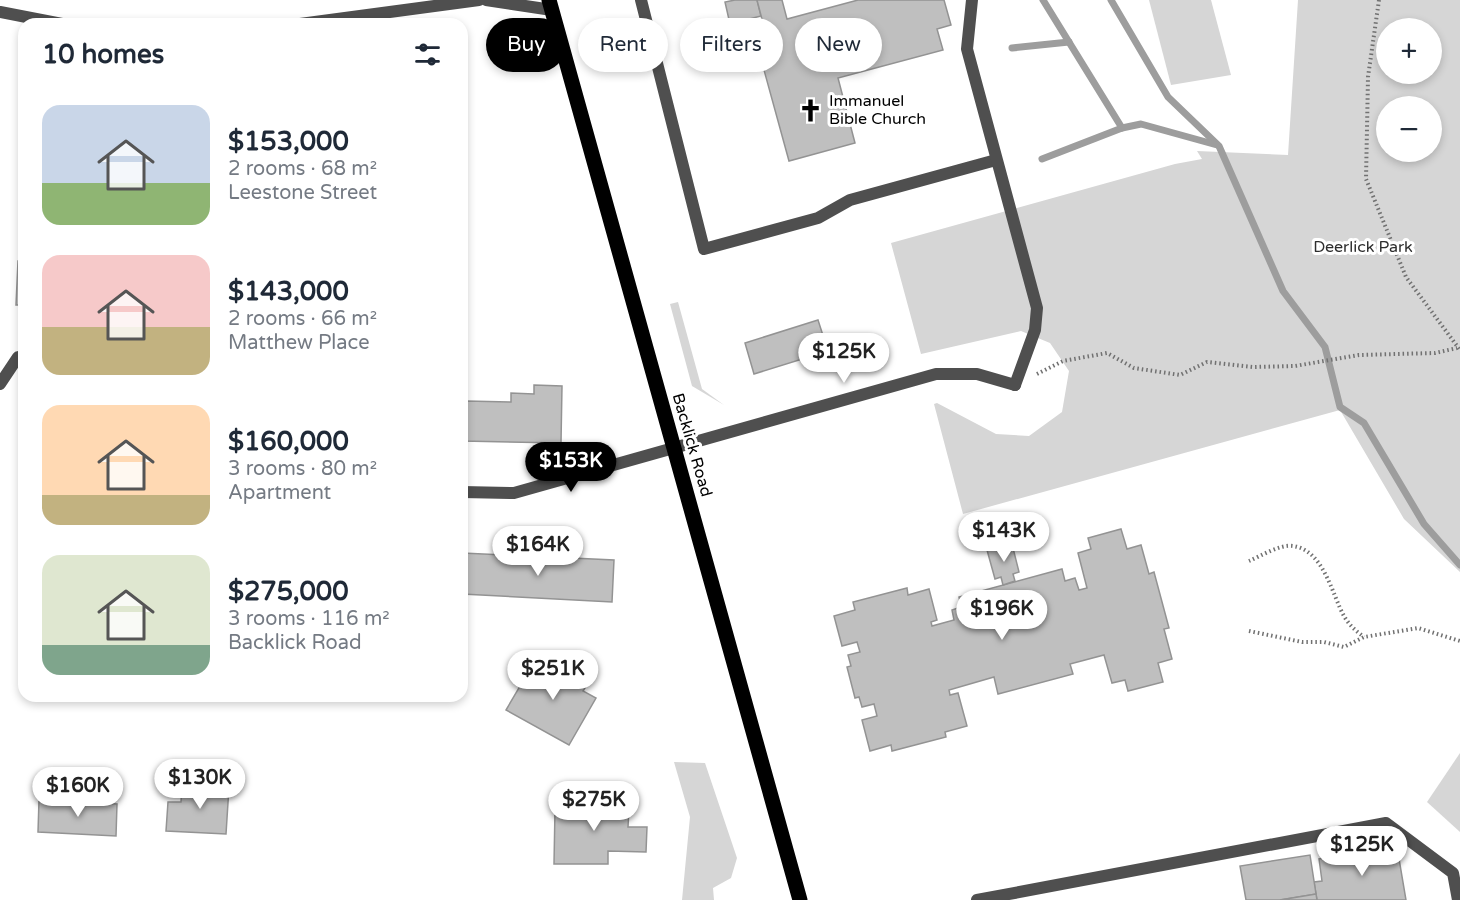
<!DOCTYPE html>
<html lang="en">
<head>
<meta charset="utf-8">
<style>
	body { margin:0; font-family:"Varela Round",sans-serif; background:#f2f2f3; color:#1f2937; height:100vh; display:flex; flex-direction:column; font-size:22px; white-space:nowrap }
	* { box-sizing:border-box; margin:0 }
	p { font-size:20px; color:#747a83 }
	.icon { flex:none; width:33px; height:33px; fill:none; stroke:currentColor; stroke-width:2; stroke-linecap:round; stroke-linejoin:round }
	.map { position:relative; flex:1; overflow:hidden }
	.drawer { position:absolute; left:18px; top:18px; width:450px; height:684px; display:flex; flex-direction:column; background:#fff; border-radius:18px; box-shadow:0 3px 9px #0003 }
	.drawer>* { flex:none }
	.hud { position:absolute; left:486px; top:18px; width:570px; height:54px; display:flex; gap:12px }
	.tools { position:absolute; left:1376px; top:18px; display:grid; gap:12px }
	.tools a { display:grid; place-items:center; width:66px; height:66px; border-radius:50%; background:#fff; box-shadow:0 3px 9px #0003; font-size:30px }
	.price { position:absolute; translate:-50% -51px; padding:0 14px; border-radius:21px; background:#fff; color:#222; font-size:20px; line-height:39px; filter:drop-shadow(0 2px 3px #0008) }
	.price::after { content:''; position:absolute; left:50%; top:36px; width:18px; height:14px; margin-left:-9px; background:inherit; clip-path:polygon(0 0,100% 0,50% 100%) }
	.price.current { background:#000; color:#fff }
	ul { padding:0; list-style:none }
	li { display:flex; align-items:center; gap:18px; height:150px; padding:0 24px }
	li span { display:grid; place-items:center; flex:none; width:168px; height:120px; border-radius:18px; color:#555 }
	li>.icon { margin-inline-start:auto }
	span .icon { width:72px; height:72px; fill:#fffc; stroke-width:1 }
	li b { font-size:26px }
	h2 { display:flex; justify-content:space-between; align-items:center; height:72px; padding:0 24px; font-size:26px }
	.pill { padding:0 21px; border-radius:27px; background:#fff; box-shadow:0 3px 9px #0003; font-size:21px; line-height:54px }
	.pill.current { background:#000; color:#fff }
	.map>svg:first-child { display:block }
</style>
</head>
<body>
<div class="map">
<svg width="1460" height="900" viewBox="0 0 1460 900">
	<rect width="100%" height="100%" fill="#fff"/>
	<g fill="#d6d6d6" fill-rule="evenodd">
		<polygon points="1149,0 1211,0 1231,75 1171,85"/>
		<path d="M1298,0h162v572l-56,-53 -64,-109 -377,104 -29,-110 3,-1 59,31 33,2 33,-24 7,-41 -19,-28 -29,-12 -100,23 -30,-111 284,-79 27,-5 -5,-8 91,4zM1386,28h45v46h-45zM1386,106h45v46h-45z"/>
		<polygon points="678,302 702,389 724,405 692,386 670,304"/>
		<polygon points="1460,753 1460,832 1427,802"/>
		<polygon points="674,762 705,763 737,858 731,878 713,888 714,900 682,900 690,817"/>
	</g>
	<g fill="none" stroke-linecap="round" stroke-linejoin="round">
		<g stroke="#9d9d9d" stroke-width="7">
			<polyline points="1043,0 1122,128"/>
			<polyline points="1111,0 1168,97 1219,146 1283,291 1325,347 1340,407 1364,423 1424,524 1460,565"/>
			<polyline points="1012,48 1069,42"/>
			<polyline points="1042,159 1122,128 1141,124 1217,145"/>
		</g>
	</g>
	<g fill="#bfbfbf" stroke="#939393" stroke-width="1.5">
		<polygon points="735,0 757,0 761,16 730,24 725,2"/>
		<polygon points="757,0 782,0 787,19 858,0 944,0 951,25 937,29 943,50 838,78 855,143 789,161 753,30 764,27"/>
		<polygon points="18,261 24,261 24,305 16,305"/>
		<polygon points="818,320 828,351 754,374 745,343"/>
		<polygon points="534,385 562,386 561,443 462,441 462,406 466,406 467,401 511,402 511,393 534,394"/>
		<polygon points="1121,529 1127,549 1141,545 1149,574 1154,572 1169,628 1164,629 1172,659 1158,663 1163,682 1128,691 1125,680 1112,683 1104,655 1070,664 1073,674 998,694 994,677 949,690 950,695 958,693 967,726 945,732 946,737 892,751 891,745 870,751 862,720 877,716 874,704 862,707 859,697 855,698 847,667 851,666 848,655 860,652 857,642 842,646 834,616 855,610 853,602 907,588 908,595 929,589 937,620 931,622 932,626 954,620 952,610 961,607 959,597 1062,569 1065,581 1075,578 1079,590 1087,588 1078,553 1091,549 1088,538"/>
		<polygon points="1012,544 1019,572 1013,574 1015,581 1003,585 1001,577 995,579 987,550"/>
		<polygon points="462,553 614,560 612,602 462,594"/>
		<polygon points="556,660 590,680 583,691 596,698 569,745 506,710 533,664 549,673"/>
		<polygon points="182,784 229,787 226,834 166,831 168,802 181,802"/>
		<polygon points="571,796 611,797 610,809 629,809 628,827 647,827 646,852 608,851 608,864 554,864 555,809 571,809"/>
		<polygon points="39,800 117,804 116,836 38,832"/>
		<polygon points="1397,847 1406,900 1317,900 1314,882 1322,881 1319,859"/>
		<polygon points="1310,855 1316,894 1280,900 1246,900 1240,866"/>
		<polygon points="1316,894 1317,900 1280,900"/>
	</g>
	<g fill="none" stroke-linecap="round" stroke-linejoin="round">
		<g stroke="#717171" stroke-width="4" stroke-dasharray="1.5 3" stroke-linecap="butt">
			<polyline points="1379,0 1368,77 1366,179 1406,277 1460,350"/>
			<polyline points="1037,374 1063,361 1107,353 1134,368 1180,375 1207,362 1253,367 1295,366 1359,355 1435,353 1457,348"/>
			<path d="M1249,561c12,-5 31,-17 44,-15 31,4 39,49 51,70 5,9 12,15 20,21"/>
			<polyline points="1249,631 1302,642 1324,642 1344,647 1364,637 1418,628 1460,641"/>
		</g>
		<g stroke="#4f4f4f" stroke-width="12">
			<polyline points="641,0 704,249 818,218 850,200 996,160"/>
			<polyline points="972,0 967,49 1037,308 1035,330 1015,385"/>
			<polyline points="977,900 1386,823 1453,873 1458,900"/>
		</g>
		<g stroke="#4f4f4f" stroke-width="12">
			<polyline points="486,0 552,10"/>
			<polyline points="0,12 62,24"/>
			<polyline points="300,24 479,0"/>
			<polyline points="0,384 18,357 24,357"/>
			<polyline points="462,492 514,493 936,374 977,374 1015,385"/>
		</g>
		<polyline stroke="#000" stroke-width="15" points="549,0 800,900"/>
	</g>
	<defs>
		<symbol id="church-bare" viewBox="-9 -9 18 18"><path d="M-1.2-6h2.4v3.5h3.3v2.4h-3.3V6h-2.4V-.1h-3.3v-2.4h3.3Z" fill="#000" stroke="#fff" stroke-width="2.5" paint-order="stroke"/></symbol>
	</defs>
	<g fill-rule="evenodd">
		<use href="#church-bare" x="794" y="94" width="33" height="33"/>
	</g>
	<g text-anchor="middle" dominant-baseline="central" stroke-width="6" stroke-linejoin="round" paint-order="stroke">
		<g font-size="16" fill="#000" stroke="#fff" text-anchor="start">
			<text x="829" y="101">Immanuel<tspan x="829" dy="18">Bible Church</tspan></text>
		</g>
		<g font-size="16" fill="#2d2d2d" stroke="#fff">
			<text x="1363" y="247">Deerlick Park</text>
		</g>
		<g font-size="16" fill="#000" stroke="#fff">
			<text transform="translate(692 445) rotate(74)">Backlick Road</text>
		</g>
	</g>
</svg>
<div class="tools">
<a>+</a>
<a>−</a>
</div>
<b class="price" style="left:844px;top:384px">$125K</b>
<b class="price current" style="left:571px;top:493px">$153K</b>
<b class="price" style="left:1004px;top:563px">$143K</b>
<b class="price" style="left:538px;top:577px">$164K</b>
<b class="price" style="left:1002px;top:641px">$196K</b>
<b class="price" style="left:553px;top:701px">$251K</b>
<b class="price" style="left:200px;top:810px">$130K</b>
<b class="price" style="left:78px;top:818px">$160K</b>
<b class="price" style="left:594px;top:832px">$275K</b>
<b class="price" style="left:1362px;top:877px">$125K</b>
<div class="hud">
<a class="pill current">Buy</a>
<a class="pill">Rent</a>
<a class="pill">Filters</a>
<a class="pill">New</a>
</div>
<section class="drawer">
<h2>10 homes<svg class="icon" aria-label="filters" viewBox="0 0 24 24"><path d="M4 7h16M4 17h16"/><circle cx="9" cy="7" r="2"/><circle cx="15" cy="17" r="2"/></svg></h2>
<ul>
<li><span style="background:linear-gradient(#c9d6e8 65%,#8fb573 0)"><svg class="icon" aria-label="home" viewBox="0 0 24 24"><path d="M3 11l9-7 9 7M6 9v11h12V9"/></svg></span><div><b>$153,000</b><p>2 rooms · 68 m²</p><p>Leestone Street</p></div></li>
<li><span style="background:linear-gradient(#f6c9c9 60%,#c2b280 0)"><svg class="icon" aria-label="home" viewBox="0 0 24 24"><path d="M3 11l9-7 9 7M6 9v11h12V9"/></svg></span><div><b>$143,000</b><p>2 rooms · 66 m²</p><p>Matthew Place</p></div></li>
<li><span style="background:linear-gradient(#ffd9b3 75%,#c2b280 0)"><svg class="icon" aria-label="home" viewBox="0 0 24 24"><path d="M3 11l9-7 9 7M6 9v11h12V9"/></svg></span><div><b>$160,000</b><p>3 rooms · 80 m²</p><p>Apartment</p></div></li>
<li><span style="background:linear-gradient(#dfe7d0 75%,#7fa58c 0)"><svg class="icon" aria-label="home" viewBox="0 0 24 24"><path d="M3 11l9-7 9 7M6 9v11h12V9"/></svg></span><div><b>$275,000</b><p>3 rooms · 116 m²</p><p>Backlick Road</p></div></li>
</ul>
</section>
</div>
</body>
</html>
